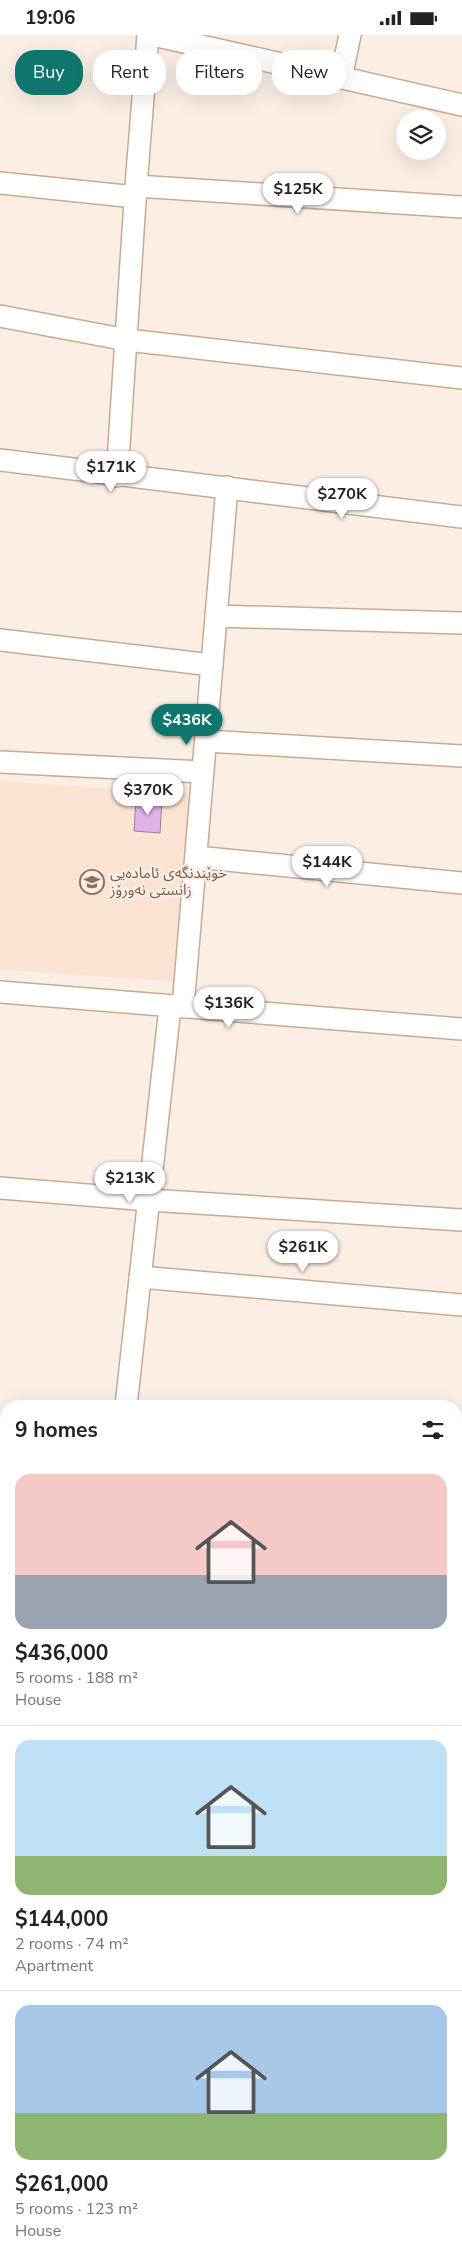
<!DOCTYPE html>
<html lang="en">
<head>
<meta charset="utf-8">
<style>
	body { margin:0; font-family:"Nunito Sans","Noto Sans Arabic",sans-serif; background:#f2f2f2; color:#222; height:100vh; display:flex; flex-direction:column; font-size:19px; white-space:nowrap }
	* { box-sizing:border-box; margin:0 }
	p { font-size:16px; color:#767676 }
	.icon { flex:none; width:28px; height:28px; fill:none; stroke:currentColor; stroke-width:2; stroke-linecap:round; stroke-linejoin:round }
	.map { position:relative; flex:1; overflow:hidden }
	.details { position:absolute; left:0px; top:1365px; width:462px; height:865px; display:flex; flex-direction:column; background:#fff; border-radius:20px 20px 0 0; box-shadow:0 5px 20px #0002 }
	.details>* { flex:none }
	.banner { position:absolute; left:15px; top:15px; width:432px; height:45px; display:flex; gap:10px }
	.buttons { position:absolute; left:396px; top:75px; display:grid; gap:10px }
	.buttons a { display:grid; place-items:center; width:50px; height:50px; border-radius:50%; background:#fff; box-shadow:0 5px 20px #0002; font-size:25px }
	.price { position:absolute; translate:-50% -42px; padding:0 11px; border-radius:18px; background:#fff; color:#222; font-size:16px; line-height:32px; filter:drop-shadow(0 1px 2px #0008) }
	.price::after { content:''; position:absolute; left:50%; top:30px; width:15px; height:11px; margin-left:-8px; background:inherit; clip-path:polygon(0 0,100% 0,50% 100%) }
	.price.current { background:#0f766e; color:#fff }
	ul { padding:0; list-style:none }
	li { display:grid; align-content:center; gap:10px; height:265px; padding:0 15px }
	li+li { border-top:1px solid #e0e0e0 }
	li span { display:grid; place-items:center; height:155px; border-radius:15px; color:#555 }
	li>.icon { margin-inline-start:auto }
	span .icon { width:90px; height:90px; fill:#fffc; stroke-width:1 }
	li b { font-size:21px }
	h2 { display:flex; justify-content:space-between; align-items:center; height:60px; padding:0 15px; font-size:21px }
	.tag { padding:0 18px; border-radius:20px; background:#fff; box-shadow:0 5px 20px #0002; font-size:18px; line-height:45px }
	.tag.current { background:#0f766e; color:#fff }
	.status { display:flex; justify-content:space-between; align-items:center; height:35px; padding:0 25px; background:#fff; direction:ltr }
	.status svg { height:14px; fill:currentColor }
	.map>svg:first-child { display:block }
</style>
</head>
<body>
<div class="status"><b>19:06</b><svg viewBox="0 0 49 12"><path d="M0 12V9h3v3zM5 12V6h3v6zM10 12V3h3v9zM15 12V0h3v12zM26 1h20v11H26zM47 4h2v5h-2z"/></svg></div>
<div class="map">
<svg width="462" height="2230" viewBox="0 0 462 2230">
	<rect width="100%" height="100%" fill="#fbeee4"/>
	<polygon fill="#fae3d2" points="0,746 191,759 174,947 0,934"/>
	<g fill="none" stroke-linecap="round" stroke-linejoin="round">
		<g stroke="#8896ac" stroke-width="5.5">
			<polyline points="456,1425 462,1425"/>
			<polyline points="0,1444 6,1475"/>
		</g>
	</g>
	<polygon fill="#e1b2e9" stroke="#97819b" points="136,765 162,766 160,798 134,796"/>
	<g fill="none" stroke-linecap="round" stroke-linejoin="round">
		<defs>
			<g id="minor">
				<polyline points="153,0 462,70"/>
				<polyline points="341,43 350,0"/>
				<polyline points="0,148 135,162"/>
				<polyline points="136,151 462,172"/>
				<polyline points="0,281 127,305 462,343"/>
				<polyline points="0,425 462,482"/>
				<polyline points="117,441 136,151 148,0"/>
				<polyline points="216,581 462,588"/>
				<polyline points="0,605 212,630"/>
				<polyline points="206,706 462,721"/>
				<polyline points="0,727 203,737"/>
				<polyline points="196,822 462,848"/>
				<polyline points="0,957 462,994"/>
				<polyline points="183,972 227,452"/>
				<polyline points="0,1153 149,1165 462,1185"/>
				<polyline points="140,1242 462,1270"/>
				<polyline points="126,1371 170,972"/>
				<polyline points="0,1894 6,1894"/>
				<polyline points="456,1899 462,1899"/>
				<polyline points="299,2224 299,2230"/>
				<polyline points="430,2224 430,2230"/>
				<polyline points="448,2224 448,2230"/>
				<polyline points="166,2230 166,2224"/>
			</g>
			<g id="major">
				<polyline points="0,2019 4,2034 0,2046"/>
				<polyline points="456,2031 462,2031"/>
				<polyline points="456,2052 462,2052"/>
			</g>
		</defs>
		<use href="#minor" stroke="#c8aa93" stroke-width="24"/>
		<use href="#major" stroke="#d0cecd" stroke-width="30"/>
		<use href="#minor" stroke="#fff" stroke-width="21"/>
		<use href="#major" stroke="#f2bcd8" stroke-width="28"/>
	</g>
	<defs>
		<symbol id="school-ring" viewBox="-11 -11 22 22"><circle r="9.5" fill="#fbeee4" stroke="#8d6e63" stroke-width="1.5"/><path d="M0-5L7-2L0 1L-7-2ZM-4 1L0 2.5L4 1V4Q0 6-4 4Z" fill="#8d6e63"/></symbol>
	</defs>
	<g fill-rule="evenodd">
		<use href="#school-ring" x="78" y="833" width="28" height="28"/>
	</g>
	<g text-anchor="middle" dominant-baseline="central" stroke-width="4.5" stroke-linejoin="round" paint-order="stroke">
		<g font-size="15" fill="#785e54" stroke="#fbeee4" text-anchor="start">
			<text x="110" y="838">خوێندنگەی ئامادەیی<tspan x="110" dy="17">زانستی نەورۆز</tspan></text>
		</g>
	</g>
</svg>
<div class="buttons">
<a><svg class="icon" aria-label="layers" viewBox="0 0 24 24"><path d="M12 4l9 5-9 5-9-5zM3 14l9 5 9-5"/></svg></a>
</div>
<b class="price" style="left:298px;top:180px">$125K</b>
<b class="price" style="left:111px;top:458px">$171K</b>
<b class="price" style="left:342px;top:485px">$270K</b>
<b class="price current" style="left:187px;top:711px">$436K</b>
<b class="price" style="left:148px;top:781px">$370K</b>
<b class="price" style="left:327px;top:853px">$144K</b>
<b class="price" style="left:229px;top:994px">$136K</b>
<b class="price" style="left:130px;top:1169px">$213K</b>
<b class="price" style="left:303px;top:1238px">$261K</b>
<div class="banner">
<a class="tag current">Buy</a>
<a class="tag">Rent</a>
<a class="tag">Filters</a>
<a class="tag">New</a>
</div>
<section class="details">
<h2>9 homes<svg class="icon" aria-label="filters" viewBox="0 0 24 24"><path d="M4 7h16M4 17h16"/><circle cx="9" cy="7" r="2"/><circle cx="15" cy="17" r="2"/></svg></h2>
<ul>
<li><span style="background:linear-gradient(#f6c9c9 65%,#9aa5b1 0)"><svg class="icon" aria-label="home" viewBox="0 0 24 24"><path d="M3 11l9-7 9 7M6 9v11h12V9"/></svg></span><div><b>$436,000</b><p>5 rooms · 188 m²</p><p>House</p></div></li>
<li><span style="background:linear-gradient(#bfe0f5 75%,#8fb573 0)"><svg class="icon" aria-label="home" viewBox="0 0 24 24"><path d="M3 11l9-7 9 7M6 9v11h12V9"/></svg></span><div><b>$144,000</b><p>2 rooms · 74 m²</p><p>Apartment</p></div></li>
<li><span style="background:linear-gradient(#a9c7e8 70%,#8fb573 0)"><svg class="icon" aria-label="home" viewBox="0 0 24 24"><path d="M3 11l9-7 9 7M6 9v11h12V9"/></svg></span><div><b>$261,000</b><p>5 rooms · 123 m²</p><p>House</p></div></li>
</ul>
</section>
</div>
</body>
</html>
